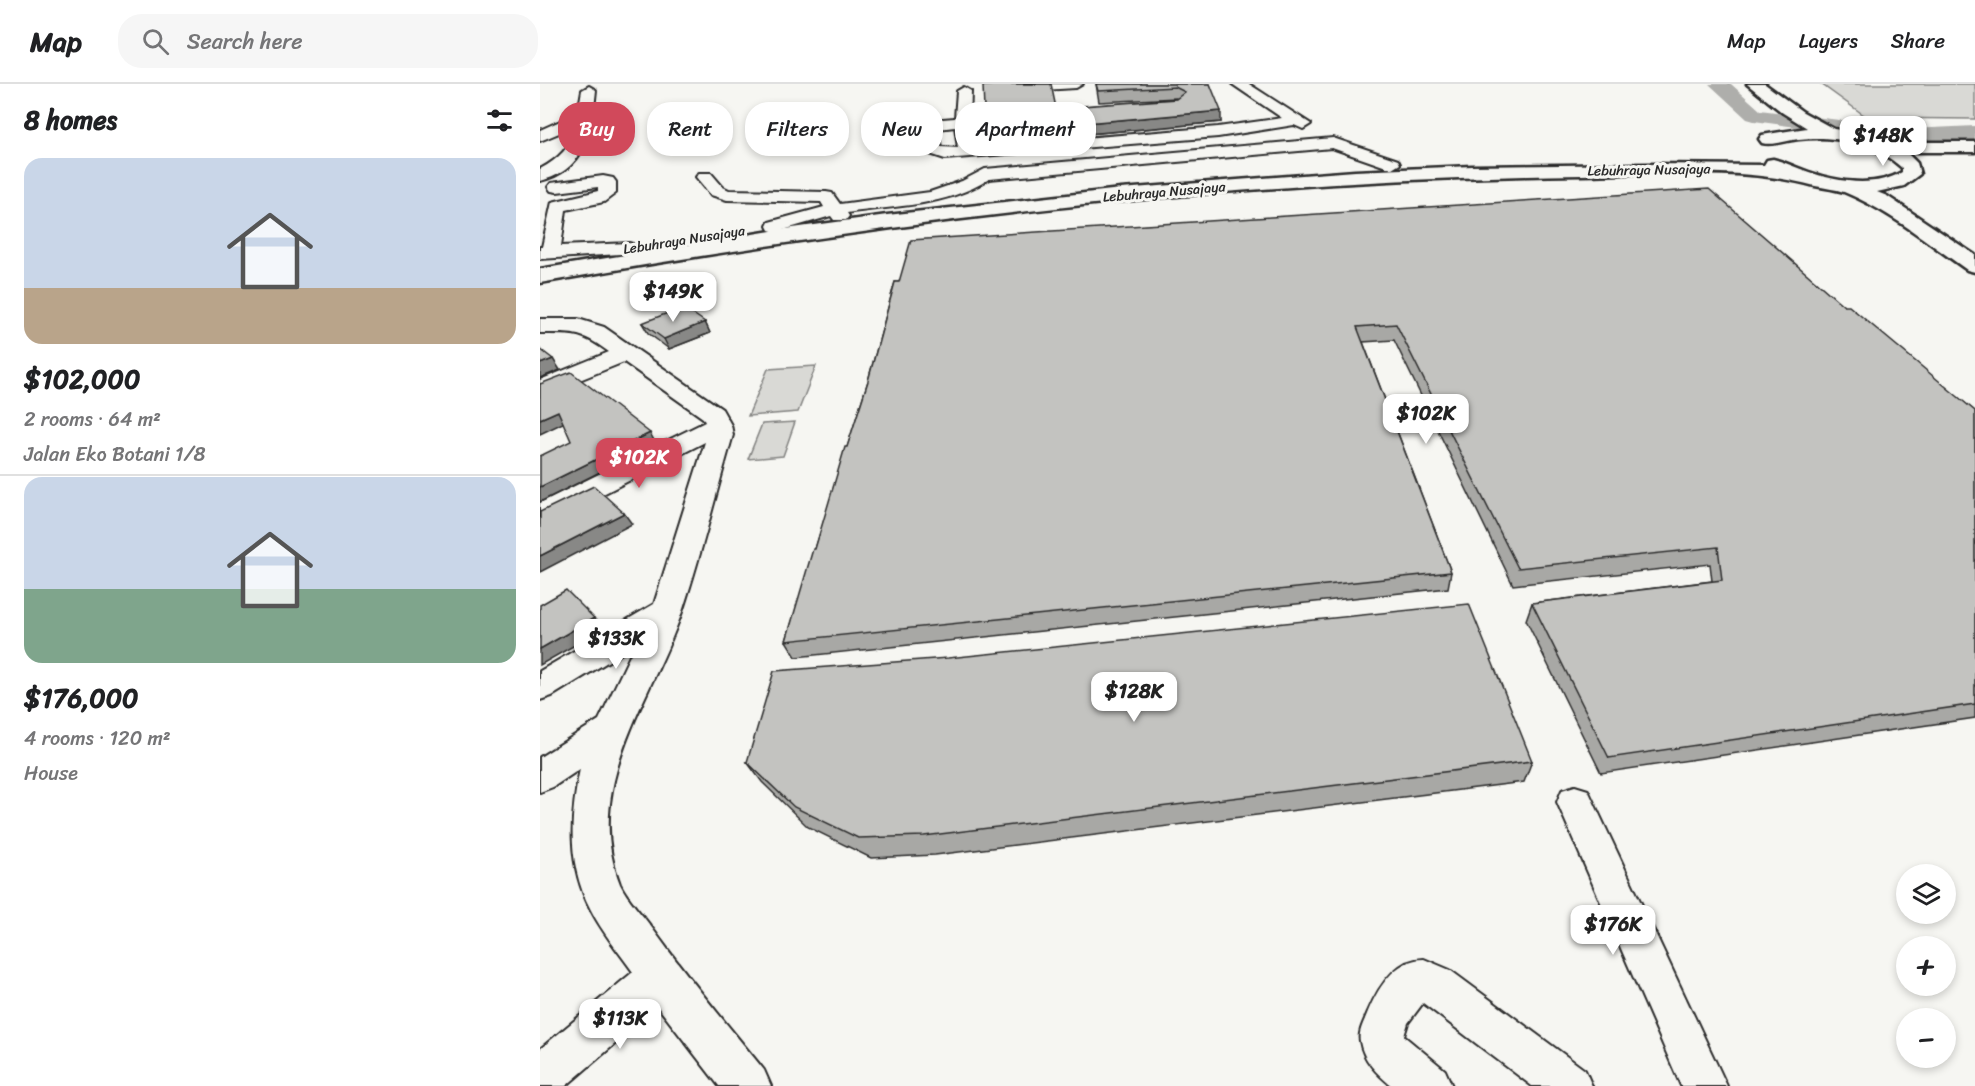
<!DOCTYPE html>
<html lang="en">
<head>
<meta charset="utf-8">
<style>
	body { margin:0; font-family:Sriracha,sans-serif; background:#f6f6f6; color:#202124; height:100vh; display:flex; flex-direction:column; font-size:22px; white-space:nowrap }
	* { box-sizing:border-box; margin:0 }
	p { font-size:20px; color:#757577 }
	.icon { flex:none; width:33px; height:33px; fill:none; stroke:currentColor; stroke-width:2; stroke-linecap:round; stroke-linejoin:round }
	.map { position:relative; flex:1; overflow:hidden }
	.sheet { display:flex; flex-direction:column; background:#fff; width:540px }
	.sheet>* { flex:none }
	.guide { position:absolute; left:18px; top:18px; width:570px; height:54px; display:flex; gap:12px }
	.buttons { position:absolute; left:1356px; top:780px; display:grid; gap:12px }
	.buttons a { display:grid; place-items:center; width:60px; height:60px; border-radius:50%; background:#fff; box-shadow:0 3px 9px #0003; font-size:30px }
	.price { position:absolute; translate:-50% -51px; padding:0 14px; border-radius:12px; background:#fff; color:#222; font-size:20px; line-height:39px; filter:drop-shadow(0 2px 3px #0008) }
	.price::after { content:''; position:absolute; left:50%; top:36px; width:18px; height:14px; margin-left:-9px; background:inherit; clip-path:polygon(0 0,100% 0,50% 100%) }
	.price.active { background:#d1495b; color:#fff }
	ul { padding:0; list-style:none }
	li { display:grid; align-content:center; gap:12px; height:318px; padding:0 24px }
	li+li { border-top:2px solid #e0e0e0 }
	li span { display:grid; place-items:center; height:186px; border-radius:18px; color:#555 }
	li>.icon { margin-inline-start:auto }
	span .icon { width:108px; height:108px; fill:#fffc; stroke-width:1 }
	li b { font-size:26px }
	h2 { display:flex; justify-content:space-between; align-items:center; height:72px; padding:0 24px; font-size:26px }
	.pill { padding:0 21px; border-radius:24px; background:#fff; box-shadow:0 3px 9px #0003; font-size:21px; line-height:54px }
	.pill.active { background:#d1495b; color:#fff }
	header { display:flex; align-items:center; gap:36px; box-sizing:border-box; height:84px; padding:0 30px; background:#fff; border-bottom:2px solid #e0e0e0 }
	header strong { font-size:28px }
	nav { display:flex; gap:33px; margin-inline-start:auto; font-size:21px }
	.search { width:420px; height:54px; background:#f6f6f6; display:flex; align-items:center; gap:15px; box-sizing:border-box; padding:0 21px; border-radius:24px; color:#757577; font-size:22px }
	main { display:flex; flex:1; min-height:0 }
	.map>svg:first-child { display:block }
</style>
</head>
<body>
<header>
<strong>Map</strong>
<div class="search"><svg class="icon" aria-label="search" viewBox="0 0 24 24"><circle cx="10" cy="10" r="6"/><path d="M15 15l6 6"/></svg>Search here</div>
<nav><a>Map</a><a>Layers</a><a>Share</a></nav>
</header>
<main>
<section class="sheet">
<h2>8 homes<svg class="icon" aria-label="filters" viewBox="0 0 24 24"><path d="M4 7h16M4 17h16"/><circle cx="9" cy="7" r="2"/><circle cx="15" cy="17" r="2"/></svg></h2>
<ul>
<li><span style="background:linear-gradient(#c9d6e8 70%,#b9a48a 0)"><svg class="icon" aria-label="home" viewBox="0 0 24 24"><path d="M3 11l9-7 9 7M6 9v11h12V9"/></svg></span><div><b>$102,000</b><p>2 rooms · 64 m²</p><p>Jalan Eko Botani 1/8</p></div></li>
<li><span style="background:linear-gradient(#c9d6e8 60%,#7fa58c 0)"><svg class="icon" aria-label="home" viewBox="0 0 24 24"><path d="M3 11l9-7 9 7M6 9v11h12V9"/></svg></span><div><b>$176,000</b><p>4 rooms · 120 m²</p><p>House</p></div></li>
</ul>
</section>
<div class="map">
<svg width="1435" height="1002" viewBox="0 0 1435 1002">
	<rect width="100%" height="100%" fill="#f6f6f2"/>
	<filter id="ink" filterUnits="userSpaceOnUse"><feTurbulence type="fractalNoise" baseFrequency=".0167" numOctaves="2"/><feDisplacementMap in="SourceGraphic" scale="12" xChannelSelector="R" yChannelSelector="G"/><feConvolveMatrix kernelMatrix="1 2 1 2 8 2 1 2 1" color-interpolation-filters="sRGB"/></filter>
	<g filter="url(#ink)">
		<g fill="#d9d9d5" stroke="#828280" stroke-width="1.5">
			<polygon points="1281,0 1435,0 1435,35 1328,34"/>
			<polygon points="276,282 258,328 208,332 228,285"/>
			<polygon points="255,338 243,372 208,375 222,340"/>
		</g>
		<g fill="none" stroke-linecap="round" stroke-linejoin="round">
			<polygon fill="#aeaeab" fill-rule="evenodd" points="1169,0 1191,0 1220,26 1371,45 1435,42 1435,56 1371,59 1214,37 1207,35"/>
			<defs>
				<g id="minor">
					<polygon points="469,0 543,0 536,4 470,8 463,4"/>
					<path d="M692,0h17l62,40 -8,5 -9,-4 -76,12 -273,22 -18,-6 -2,-3 -3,-25 8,-5 25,-2 2,-27 7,-4 7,4 -1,31 4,25 244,-20 64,-9zM415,43l3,21 -17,-1 -3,-18z"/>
					<path d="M49,2l7,4c-4,40 -9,80 -56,91v-12c19,-10 31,-22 36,-43l-36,15v-11l38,-17 4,-23z"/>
					<path d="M793,54l65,22 2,4 -8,5 -60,-21 -343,31c-44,28 -92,26 -142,34l2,3 -3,4h-12l-3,-4 -55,16 -7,-2 -2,-4 2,-4 55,-15 -3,-5 -94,-2 -16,-5 -15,-18 3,-4h12l12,14 6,3 97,2 6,1 8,11 90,-12 32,-11 23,-12z"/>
					<polygon points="63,92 73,94 76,98 76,109 64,118 26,126 21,162 89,159 96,161 99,165 96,169 0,175 0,163 2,163 12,118 58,107 58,103 17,108 11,107 8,103 11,99"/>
					<path d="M0,235h38l26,8 118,82 9,16 2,10c-17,58 -31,117 -50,174 -30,89 -102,176 -63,275 7,15 22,30 32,44 35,49 74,95 112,142l7,16h-52l-61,-79 -92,79h-26v-37l93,-77c-14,-20 -31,-40 -42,-62 -24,-45 -21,-93 -11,-141l-27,18 -13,5v-35l59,-37 36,-75 -83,51 -12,4v-29l114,-67 51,-162 -155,79 -10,2v-20l165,-81 -2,-4 -79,-56 -84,34v-16l69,-28c-28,-21 -35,-19 -69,-19z"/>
					<polygon points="1035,702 1048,706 1187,1002 1141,1002 1017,718 1022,706"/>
					<path d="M884,875l26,11 135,100 7,16h-60l-109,-83 -15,20 -4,13 41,34 7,16h-60c-15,-12 -29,-26 -32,-45 -2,-9 4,-19 7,-27 10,-24 27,-55 57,-55z"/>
				</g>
				<path id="major" d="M1207,0h18l38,28 31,17 30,5 24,8 17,9 12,12 3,11 -16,12 -27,6 10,4 88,59v17l-8,-2c-40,-28 -79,-60 -123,-78 -9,-3 -19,-4 -29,-6 -74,-20 -156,-12 -233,-11 -350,4 -697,47 -1042,108v-14l231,-38 116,-16 234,-26 234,-18 117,-5 176,-2 116,1 3,-5 6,-1c12,3 24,9 36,13 29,10 66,16 93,0v-4c-27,-25 -66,-33 -103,-29 -11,1 -26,7 -37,4l-3,-4 3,-4 45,-7 -24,-15z"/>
				<polygon id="highway" points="1333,54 1379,58 1435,58 1435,68 1379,68 1327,63 1324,59 1327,55"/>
			</defs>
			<use href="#minor" stroke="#2b2b2b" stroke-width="4"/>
			<use href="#major" stroke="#2b2b2b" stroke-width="5"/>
			<use href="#highway" stroke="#2b2b2b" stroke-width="5"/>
			<use href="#minor" fill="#f6f6f2" fill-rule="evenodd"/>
			<use href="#major" fill="#f6f6f2" fill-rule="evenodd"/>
			<use href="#highway" fill="#f6f6f2" fill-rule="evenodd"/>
		</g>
		<g fill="#a8a8a5" stroke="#2b2b2b" stroke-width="1.5">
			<polygon points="556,0 670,0 681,38 447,59 516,24 637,15 636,14 559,18"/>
			<polygon points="355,198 1304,222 1435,327 1435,634 1061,689 986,536 992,519 1172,497 1170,480 973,501 854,256 823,258 911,488 908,504 256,573 246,557 328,297"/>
			<polygon points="165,238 170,249 129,265 108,249 102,239"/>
			<polygon points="992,677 984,698 395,771 331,774 268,743 222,698 207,678"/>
		</g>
		<g fill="#888886" stroke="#2b2b2b" stroke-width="1.5">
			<polygon points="681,27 681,38 447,59 445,48"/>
			<polygon points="165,238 170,249 129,265 124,255"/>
			<polygon points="13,275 20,286 0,294 0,280"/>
			<polygon points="18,327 25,338 0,350 0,335"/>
			<polygon points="110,349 116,360 0,418 0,403"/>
			<polygon points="84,429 92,440 0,488 0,472"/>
			<polygon points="54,534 63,545 0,581 0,565"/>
		</g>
		<g fill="#c3c3c0" stroke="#2b2b2b" stroke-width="1.5">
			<polygon points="469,0 511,0 516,24 636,15 645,8 635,3 558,7 556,0 670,0 681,27 445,48 443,2"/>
			<polygon points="1169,105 1304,222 1309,222 1435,327 1435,620 1069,674 992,519 1182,496 1178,463 978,484 856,240 817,243 911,488 246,557 273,465 275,465 305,363 307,363 328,297 355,198 359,198 371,156"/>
			<polygon points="143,223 165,238 124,255 102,239"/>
			<polygon points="0,265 13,275 0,280"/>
			<polygon points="31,288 110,349 0,403 0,372 31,357 18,327 0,335 0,300"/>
			<polygon points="54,402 84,429 0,472 0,428"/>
			<polygon points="26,506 54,534 0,565 0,521"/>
			<polygon points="929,520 992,677 384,752 318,754 254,723 207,678 234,587 408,574"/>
		</g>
	</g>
	<g text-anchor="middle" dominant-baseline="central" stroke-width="6" stroke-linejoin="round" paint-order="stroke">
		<g font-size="14" fill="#2b2b2b" stroke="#f6f6f2">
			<text transform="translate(1109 86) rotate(-1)">Lebuhraya Nusajaya</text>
			<text transform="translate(624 108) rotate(-5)">Lebuhraya Nusajaya</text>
			<text transform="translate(144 156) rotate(-9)">Lebuhraya Nusajaya</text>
		</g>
	</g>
</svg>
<div class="buttons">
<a><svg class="icon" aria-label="layers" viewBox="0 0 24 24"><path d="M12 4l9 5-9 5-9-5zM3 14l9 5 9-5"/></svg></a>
<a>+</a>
<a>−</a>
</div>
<b class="price" style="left:1343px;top:83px">$148K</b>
<b class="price" style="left:133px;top:239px">$149K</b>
<b class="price" style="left:886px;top:361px">$102K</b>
<b class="price active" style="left:99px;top:405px">$102K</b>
<b class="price" style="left:76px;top:586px">$133K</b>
<b class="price" style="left:594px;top:639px">$128K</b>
<b class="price" style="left:1073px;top:872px">$176K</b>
<b class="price" style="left:80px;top:966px">$113K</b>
<div class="guide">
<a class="pill active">Buy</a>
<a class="pill">Rent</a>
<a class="pill">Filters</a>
<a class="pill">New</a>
<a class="pill">Apartment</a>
</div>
</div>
</main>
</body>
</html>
